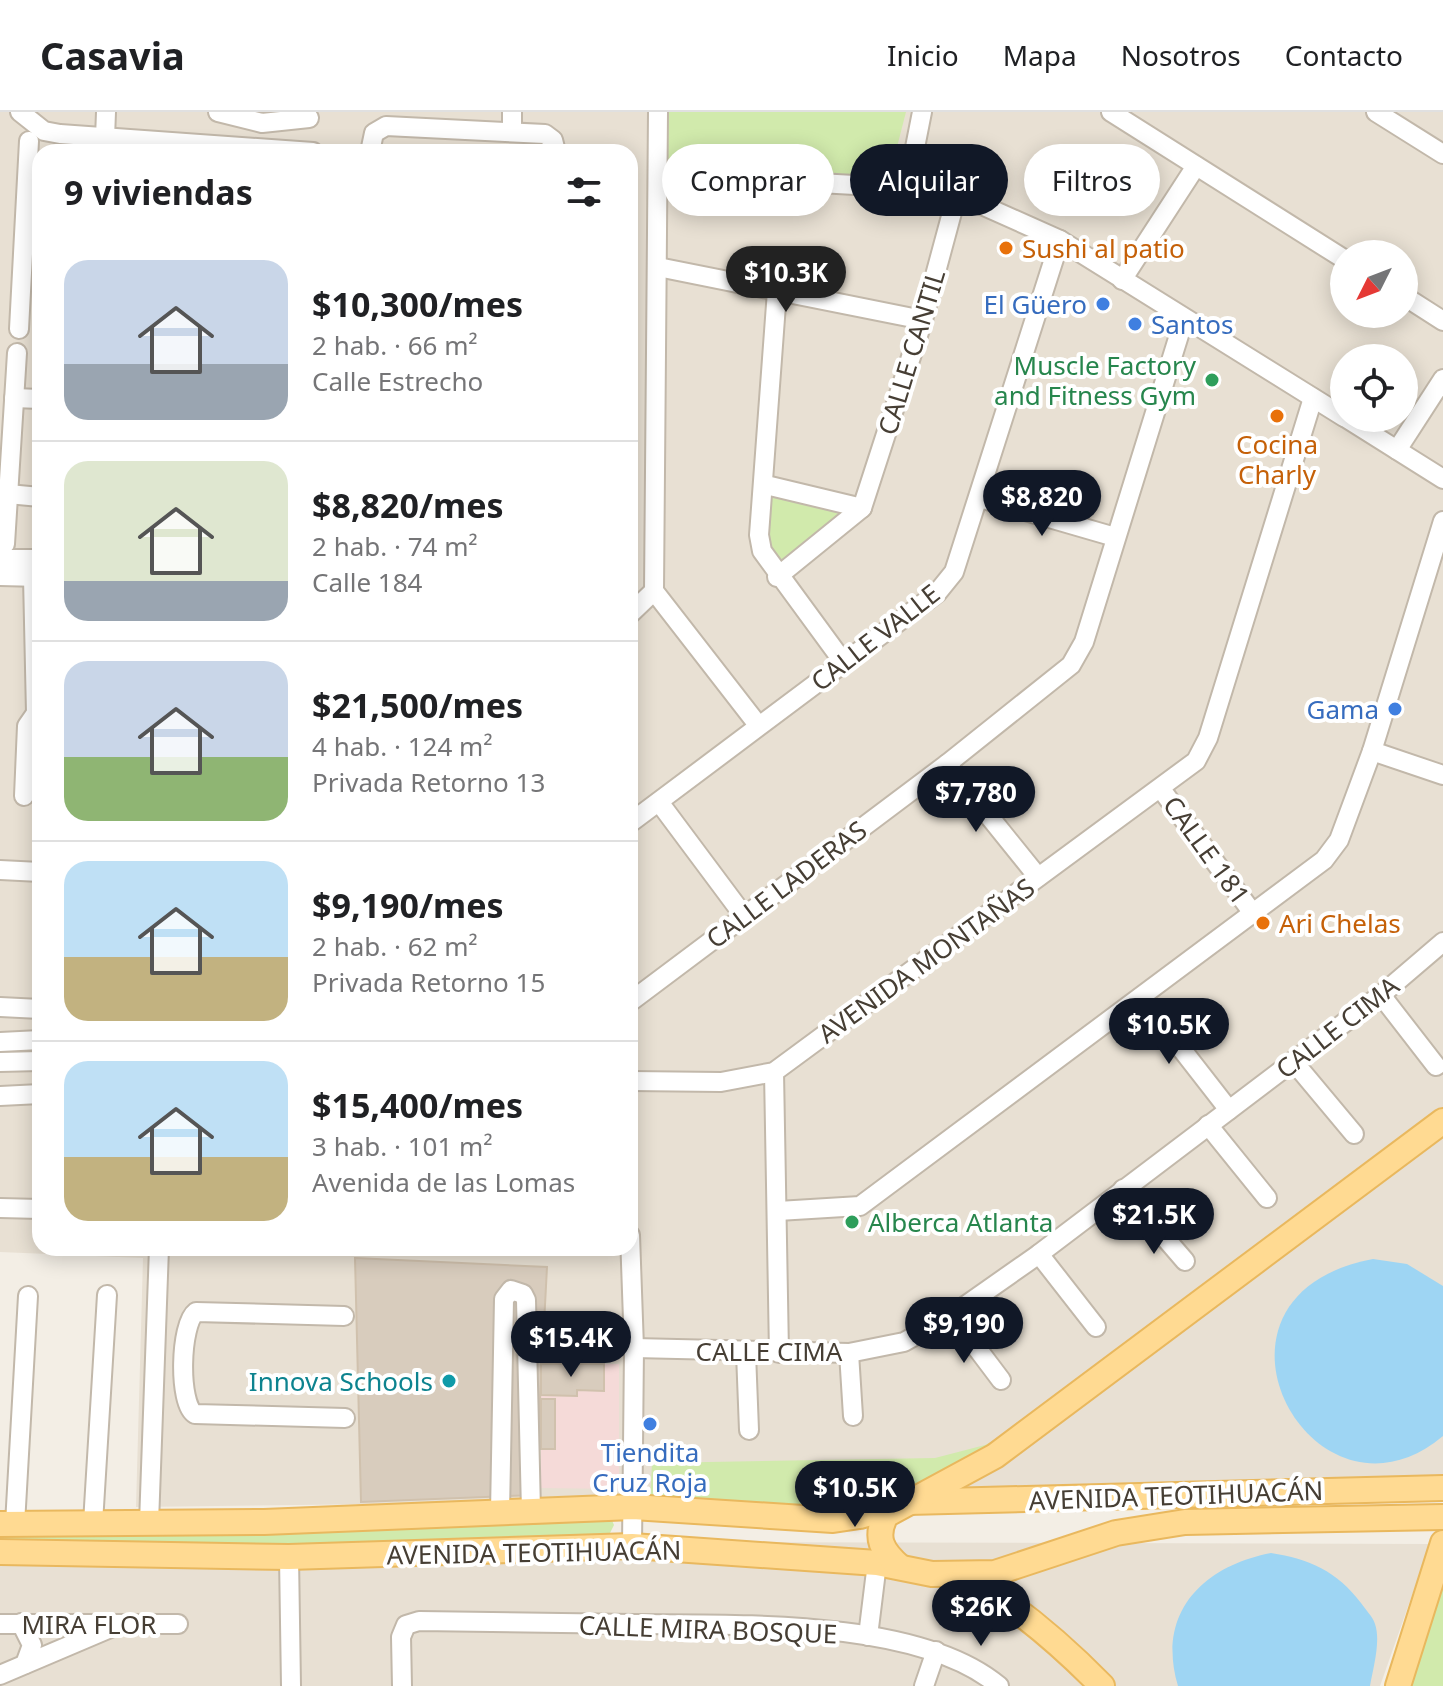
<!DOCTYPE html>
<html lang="es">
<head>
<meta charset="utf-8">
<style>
	body { margin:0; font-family:"Noto Sans",sans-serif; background:#f2f2f2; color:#202124; height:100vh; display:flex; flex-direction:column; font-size:30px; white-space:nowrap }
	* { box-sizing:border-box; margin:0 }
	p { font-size:26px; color:#757577 }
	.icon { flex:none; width:44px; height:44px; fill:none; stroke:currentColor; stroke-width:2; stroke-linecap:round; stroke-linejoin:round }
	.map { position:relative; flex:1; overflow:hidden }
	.sheet { position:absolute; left:32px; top:32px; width:606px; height:1112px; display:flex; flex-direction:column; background:#fff; border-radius:24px; box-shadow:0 4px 20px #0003 }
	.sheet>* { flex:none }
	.guide { position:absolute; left:662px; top:32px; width:660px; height:72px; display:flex; gap:16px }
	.needle { width:52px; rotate:228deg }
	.fabs { position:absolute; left:1330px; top:128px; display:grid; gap:16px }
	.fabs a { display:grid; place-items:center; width:88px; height:88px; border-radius:50%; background:#fff; box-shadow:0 4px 20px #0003; font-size:40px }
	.price { position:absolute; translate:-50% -68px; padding:0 18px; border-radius:28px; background:#111827; color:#fff; font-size:26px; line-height:52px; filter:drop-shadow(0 2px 4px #0008) }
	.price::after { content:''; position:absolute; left:50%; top:48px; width:24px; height:18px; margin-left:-12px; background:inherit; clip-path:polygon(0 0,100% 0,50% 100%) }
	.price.on { background:#222; color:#fff }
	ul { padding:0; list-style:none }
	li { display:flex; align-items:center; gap:24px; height:200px; padding:0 32px }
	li+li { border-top:2px solid #e0e0e0 }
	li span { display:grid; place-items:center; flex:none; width:224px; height:160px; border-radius:24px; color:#555 }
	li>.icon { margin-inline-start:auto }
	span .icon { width:96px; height:96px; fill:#fffc; stroke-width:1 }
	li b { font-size:34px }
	h2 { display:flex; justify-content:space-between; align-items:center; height:96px; padding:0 32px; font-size:34px }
	.tag { padding:0 28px; border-radius:36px; background:#fff; box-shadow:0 4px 20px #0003; font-size:28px; line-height:72px }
	.tag.on { background:#111827; color:#fff }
	header { display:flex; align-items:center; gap:48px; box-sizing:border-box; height:112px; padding:0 40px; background:#fff; border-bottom:2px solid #e0e0e0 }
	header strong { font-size:38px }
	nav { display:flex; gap:44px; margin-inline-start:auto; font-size:28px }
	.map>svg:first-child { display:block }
</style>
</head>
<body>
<header>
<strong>Casavia</strong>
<nav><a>Inicio</a><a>Mapa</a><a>Nosotros</a><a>Contacto</a></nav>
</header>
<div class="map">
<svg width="1443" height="1574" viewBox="0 0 1443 1574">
	<rect width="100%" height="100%" fill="#f3eee5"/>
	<g fill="#e8e0d3" fill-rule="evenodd">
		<path d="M0,0h1443v1379l-1307,16 7,-249 -143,-6zM40,40h590v1096h-590zM1344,142h60v60h-60zM1344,246h60v60h-60z"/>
		<polygon points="0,1428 1430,1432 1380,1574 0,1574"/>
	</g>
	<polygon fill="#f5dad8" points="541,1252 619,1252 619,1377 541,1376"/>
	<g fill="#d1eaac">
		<polygon points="661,0 906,0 888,70 659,58"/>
		<polygon points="769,377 852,397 777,457 766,438"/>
		<polygon points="1006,1323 908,1390 830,1402 650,1390 652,1351 935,1346 985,1333"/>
		<polygon points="611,1406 614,1413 608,1425 345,1435 0,1436 0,1415"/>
		<polygon points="1443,1438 1443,1574 1401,1574"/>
	</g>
	<g fill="#9ed5f3">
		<path d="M1373,1147l34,5 36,22v150c-130,109 -266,-140 -70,-177z"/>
		<path d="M1271,1441c38,6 66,18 90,50 4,6 12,14 14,21 6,17 -2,45 -5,62h-192c-22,-73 25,-120 93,-133z"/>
	</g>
	<g fill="#d8ccbd" stroke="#d0c1ad" stroke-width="2">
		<polygon points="355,1146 547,1155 535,1383 361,1390"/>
		<polygon points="541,1252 604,1252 604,1279 577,1278 577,1284 541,1283"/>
		<rect x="541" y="1287" width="14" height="50"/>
	</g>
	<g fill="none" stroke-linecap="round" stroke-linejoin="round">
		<defs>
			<g id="minor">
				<polyline points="20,0 44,19 60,22 313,40"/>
				<polyline points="218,0 262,11 309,6"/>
				<polyline points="658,0 654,479 758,613"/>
				<polyline points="1111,0 1344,147"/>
				<polyline points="1376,0 1443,42"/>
				<polyline points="512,20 512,0"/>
				<polyline points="105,26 106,0"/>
				<polyline points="370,40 374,21 386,14 545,22 553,28 556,40"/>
				<polyline points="658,62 907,76 957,82 1060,128 1344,305"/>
				<polyline points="907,76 922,0"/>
				<polyline points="658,155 923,208"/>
				<polyline points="1122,168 1196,54"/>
				<polyline points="777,179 759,423 762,439 844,551"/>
				<polyline points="1404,184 1443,209"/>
				<polyline points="19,217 29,29"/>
				<polyline points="14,286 40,287"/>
				<polyline points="1346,306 1443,367"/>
				<polyline points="1397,338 1443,267"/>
				<polyline points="766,373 862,396"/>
				<polyline points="8,382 40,385"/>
				<polyline points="980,386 1115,425"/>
				<polyline points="5,432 17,241"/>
				<polyline points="0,447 40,447"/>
				<polyline points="0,464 40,465"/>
				<polyline points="777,465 862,396 923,208 957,82"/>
				<polyline points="630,502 654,479"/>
				<polyline points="1372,639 1443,663"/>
				<polyline points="947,652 1038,765"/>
				<polyline points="1161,677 1252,800"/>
				<polyline points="24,684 27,614 36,601 33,465"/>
				<polyline points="659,690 744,804"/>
				<polyline points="630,711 937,481 954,460 1060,128"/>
				<polyline points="0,758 40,760"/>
				<polyline points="1381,883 1436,954"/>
				<polyline points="1141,885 1229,998"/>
				<polyline points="630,890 947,652 1071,553 1084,530 1184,207"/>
				<polyline points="0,895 40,897"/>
				<polyline points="0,930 40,928"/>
				<polyline points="1293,949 1354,1022"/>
				<polyline points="0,950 40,949"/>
				<polyline points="774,960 779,1241"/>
				<polyline points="630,969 721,970 774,960 1196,649 1208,626 1313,286"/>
				<polyline points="0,984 40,982"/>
				<polyline points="1208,1013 1267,1086"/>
				<polyline points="1123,1077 1185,1149"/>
				<polyline points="0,1096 40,1097"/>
				<polyline points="778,1099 860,1094 1324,748 1339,728 1372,639 1443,409"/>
				<polyline points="630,1123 634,1236 632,1434"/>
				<polyline points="1039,1142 1096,1215"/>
				<polyline points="952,1203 1001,1268"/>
				<path d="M344,1204l-148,-4c-16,12 -18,92 -1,102l150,4"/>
				<polyline points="634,1236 849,1241 904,1230 952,1203 1039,1142 1381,883 1443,830"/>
				<polyline points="746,1241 749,1318"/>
				<polyline points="849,1241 853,1304"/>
				<polyline points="500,1400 504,1187 511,1178 523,1182 526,1188 531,1399"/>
				<polyline points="93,1411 107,1183"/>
				<polyline points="149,1411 159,1136"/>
				<polyline points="15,1412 28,1184"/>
				<polyline points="289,1445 291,1574"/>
				<polyline points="21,1511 32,1533 25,1552"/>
				<polyline points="0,1512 178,1512"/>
				<polyline points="868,1524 877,1451"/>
				<polyline points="0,1563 113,1515"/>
				<path d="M402,1574l-1,-49 5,-12 13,-4c71,1 143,2 214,3 103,1 285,-6 366,62"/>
				<polyline points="924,1574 936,1539"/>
			</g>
			<g id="major">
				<polyline points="0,1412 264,1410 633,1395 833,1408 860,1404 908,1390 1443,1376"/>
				<polyline points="0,1440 289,1445 632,1434 877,1451 932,1462 995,1461 1116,1421 1185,1410 1443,1405"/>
				<path d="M900,1455c-18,-16 -26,-29 -14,-52l109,-59 448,-335"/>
				<path d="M964,1463c51,30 96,68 138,111"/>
				<polyline points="1398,1574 1443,1431"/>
			</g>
		</defs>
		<use href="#minor" stroke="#c2b8aa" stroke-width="22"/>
		<use href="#major" stroke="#e9b85e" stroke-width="28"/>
		<use href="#minor" stroke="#fff" stroke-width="18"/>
		<use href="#major" stroke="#ffda92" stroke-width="24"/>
	</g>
	<g fill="#e8710a" stroke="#fff" stroke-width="3">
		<circle cx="1006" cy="136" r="8"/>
		<circle cx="1277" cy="304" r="8"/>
		<circle cx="1263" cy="811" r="8"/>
	</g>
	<g fill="#3f7fe0" stroke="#fff" stroke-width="3">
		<circle cx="1103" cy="192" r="8"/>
		<circle cx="1135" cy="212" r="8"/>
		<circle cx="1395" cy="597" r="8"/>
		<circle cx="650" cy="1312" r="8"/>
	</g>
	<g fill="#2e9e5b" stroke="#fff" stroke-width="3">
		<circle cx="1212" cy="268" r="8"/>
		<circle cx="852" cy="1110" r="8"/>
	</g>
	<circle fill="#0f9aa8" stroke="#fff" stroke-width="3" cx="449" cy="1269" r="8"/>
	<g text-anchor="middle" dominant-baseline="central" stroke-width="8" stroke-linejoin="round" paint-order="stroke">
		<g font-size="26" fill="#c56008" stroke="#fff" text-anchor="start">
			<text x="1022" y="136">Sushi al patio</text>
			<text x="1277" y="332" text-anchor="middle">Cocina<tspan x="1277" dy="30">Charly</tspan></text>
			<text x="1279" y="811">Ari Chelas</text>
		</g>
		<g font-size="26" fill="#366cbe" stroke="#fff" text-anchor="end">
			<text x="1087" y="192">El Güero</text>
			<text x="1151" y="212" text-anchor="start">Santos</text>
			<text x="1379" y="597">Gama</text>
			<text x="650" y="1340" text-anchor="middle">Tiendita<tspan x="650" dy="30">Cruz Roja</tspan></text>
		</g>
		<g font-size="26" fill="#463e34" stroke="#fff">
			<text transform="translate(911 240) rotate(-73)">CALLE CANTIL</text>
			<text transform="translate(875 525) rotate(-38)">CALLE VALLE</text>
			<text transform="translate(1207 738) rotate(54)">CALLE 181</text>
			<text transform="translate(786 772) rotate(-37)">CALLE LADERAS</text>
			<text transform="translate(926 848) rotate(-36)">AVENIDA MONTAÑAS</text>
			<text transform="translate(1337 915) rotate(-38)">CALLE CIMA</text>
			<text x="769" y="1239">CALLE CIMA</text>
			<text transform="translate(1176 1383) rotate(-2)">AVENIDA TEOTIHUACÁN</text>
			<text transform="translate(534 1440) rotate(-1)">AVENIDA TEOTIHUACÁN</text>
			<text x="89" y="1512">MIRA FLOR</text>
			<text transform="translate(708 1517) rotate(2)">CALLE MIRA BOSQUE</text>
		</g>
		<g font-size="26" fill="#27864d" stroke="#fff" text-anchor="end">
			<text x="1196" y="253">Muscle Factory<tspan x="1196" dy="30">and Fitness Gym</tspan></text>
			<text x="868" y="1110" text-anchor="start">Alberca Atlanta</text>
		</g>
		<g font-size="26" fill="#0d838f" stroke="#fff" text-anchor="end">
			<text x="433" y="1269">Innova Schools</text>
		</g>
	</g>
</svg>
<div class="fabs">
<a><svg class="needle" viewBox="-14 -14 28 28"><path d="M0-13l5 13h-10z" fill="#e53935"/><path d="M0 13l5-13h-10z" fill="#757577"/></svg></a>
<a><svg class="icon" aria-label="locate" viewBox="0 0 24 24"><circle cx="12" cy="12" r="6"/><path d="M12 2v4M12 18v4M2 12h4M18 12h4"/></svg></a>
</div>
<b class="price on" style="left:786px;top:202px">$10.3K</b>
<b class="price" style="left:1042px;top:426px">$8,820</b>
<b class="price" style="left:976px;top:722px">$7,780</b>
<b class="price" style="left:1169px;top:954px">$10.5K</b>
<b class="price" style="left:1154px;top:1144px">$21.5K</b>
<b class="price" style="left:964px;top:1253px">$9,190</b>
<b class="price" style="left:571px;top:1267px">$15.4K</b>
<b class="price" style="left:855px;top:1417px">$10.5K</b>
<b class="price" style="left:981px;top:1536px">$26K</b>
<div class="guide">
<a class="tag">Comprar</a>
<a class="tag on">Alquilar</a>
<a class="tag">Filtros</a>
</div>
<section class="sheet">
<h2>9 viviendas<svg class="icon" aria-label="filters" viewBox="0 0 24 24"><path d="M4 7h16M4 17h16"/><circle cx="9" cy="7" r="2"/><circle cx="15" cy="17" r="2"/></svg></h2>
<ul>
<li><span style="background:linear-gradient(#c9d6e8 65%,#9aa5b1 0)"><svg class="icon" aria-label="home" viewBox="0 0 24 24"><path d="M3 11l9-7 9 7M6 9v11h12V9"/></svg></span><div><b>$10,300/mes</b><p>2 hab. · 66 m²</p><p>Calle Estrecho</p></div></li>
<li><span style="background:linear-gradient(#dfe7d0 75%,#9aa5b1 0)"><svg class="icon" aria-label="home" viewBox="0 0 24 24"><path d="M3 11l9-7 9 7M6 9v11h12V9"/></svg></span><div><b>$8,820/mes</b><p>2 hab. · 74 m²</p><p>Calle 184</p></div></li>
<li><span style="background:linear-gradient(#c9d6e8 60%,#8fb573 0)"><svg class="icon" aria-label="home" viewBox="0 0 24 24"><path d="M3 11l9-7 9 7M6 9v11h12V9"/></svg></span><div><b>$21,500/mes</b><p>4 hab. · 124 m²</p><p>Privada Retorno 13</p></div></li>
<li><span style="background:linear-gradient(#bfe0f5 60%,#c2b280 0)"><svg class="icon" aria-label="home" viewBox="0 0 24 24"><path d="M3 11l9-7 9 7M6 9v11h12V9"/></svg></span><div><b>$9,190/mes</b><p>2 hab. · 62 m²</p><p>Privada Retorno 15</p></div></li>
<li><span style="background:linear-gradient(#bfe0f5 60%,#c2b280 0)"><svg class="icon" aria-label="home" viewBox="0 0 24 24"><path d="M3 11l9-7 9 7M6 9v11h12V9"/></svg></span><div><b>$15,400/mes</b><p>3 hab. · 101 m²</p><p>Avenida de las Lomas</p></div></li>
</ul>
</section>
</div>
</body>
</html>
